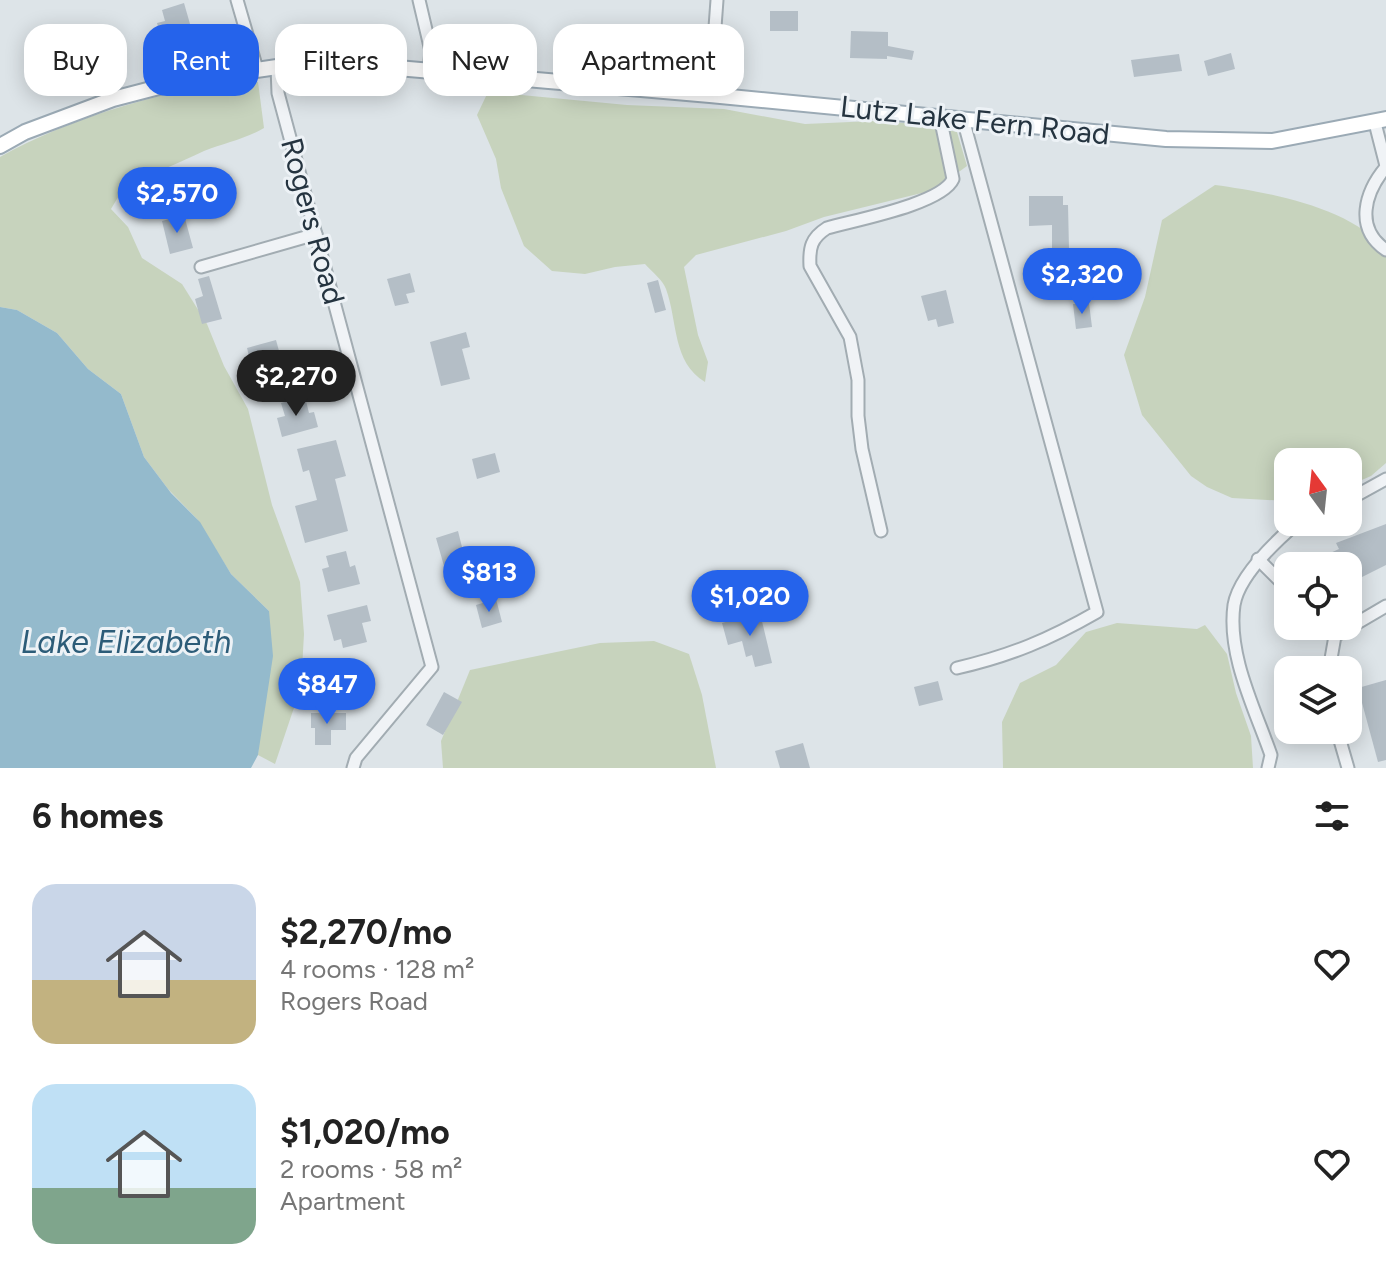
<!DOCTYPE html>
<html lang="en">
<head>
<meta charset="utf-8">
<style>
	body { margin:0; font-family:Figtree,sans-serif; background:#f2f2f2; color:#222; height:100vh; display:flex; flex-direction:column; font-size:30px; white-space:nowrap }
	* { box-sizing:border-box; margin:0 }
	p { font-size:26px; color:#767676 }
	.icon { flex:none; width:44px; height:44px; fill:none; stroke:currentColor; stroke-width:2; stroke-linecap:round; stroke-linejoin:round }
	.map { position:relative; height:768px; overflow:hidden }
	.details { display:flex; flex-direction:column; background:#fff; flex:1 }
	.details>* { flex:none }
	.hud { position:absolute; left:24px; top:24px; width:800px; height:72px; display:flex; gap:16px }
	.needle { width:52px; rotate:345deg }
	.buttons { position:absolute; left:1274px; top:448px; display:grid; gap:16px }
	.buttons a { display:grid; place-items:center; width:88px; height:88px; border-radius:16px; background:#fff; box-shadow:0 4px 20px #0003; font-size:40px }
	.price { position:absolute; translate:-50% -68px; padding:0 18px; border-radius:28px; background:#2563eb; color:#fff; font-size:26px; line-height:52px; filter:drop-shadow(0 2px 4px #0008) }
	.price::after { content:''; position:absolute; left:50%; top:48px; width:24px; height:18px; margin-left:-12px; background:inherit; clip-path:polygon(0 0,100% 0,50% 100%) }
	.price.selected { background:#222; color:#fff }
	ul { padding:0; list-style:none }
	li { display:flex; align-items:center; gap:24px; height:200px; padding:0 32px }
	li span { display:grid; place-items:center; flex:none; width:224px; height:160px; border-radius:24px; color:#555 }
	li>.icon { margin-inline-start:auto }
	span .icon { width:96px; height:96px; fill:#fffc; stroke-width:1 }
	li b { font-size:34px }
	h2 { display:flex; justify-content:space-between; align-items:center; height:96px; padding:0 32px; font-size:34px }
	.pill { padding:0 28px; border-radius:24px; background:#fff; box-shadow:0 4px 20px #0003; font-size:28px; line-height:72px }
	.pill.selected { background:#2563eb; color:#fff }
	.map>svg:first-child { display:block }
</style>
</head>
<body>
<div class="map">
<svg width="1386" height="768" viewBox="0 0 1386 768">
	<rect width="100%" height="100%" fill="#dde4e8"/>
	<g fill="#c7d3bd">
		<path d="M258,82l6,46c-19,11 -40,15 -60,23 -26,12 -49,23 -77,31l-16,27 17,18 14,31 40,26 25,40 17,42 24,43 24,96 28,77 4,52 -3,53 -26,77 -17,-9 11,-144 -38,-37 -34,-55 -29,-30 -24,-32 -23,-63 -33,-25 -31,-36 -40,-23 -17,-3v-150c69,-39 178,-73 258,-75z"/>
		<path d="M488,92l139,13 97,4 81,15 68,-3 48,3 36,8 10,34 -33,24 -110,27 -38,14 -90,24 -12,12 14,68 10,27 -3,20c-33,-20 -27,-60 -39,-93 -3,-9 -14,-17 -21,-25l-30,3 -30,7 -33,-3 -28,-25 -23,-58 -5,-29 -19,-44z"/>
		<path d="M1215,185c52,7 137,22 171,66v212l-15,13 -23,10v-24h-60v39l-56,-3 -25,-11 -16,-11 -49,-61 -18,-60 21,-58 17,-77z"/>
		<polygon points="1117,623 1197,629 1205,625 1227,654 1236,693 1251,736 1253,768 1003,768 1002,722 1020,683 1056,665 1086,632"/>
		<polygon points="654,641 689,654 702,695 716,768 443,768 441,741 470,670 600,643"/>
	</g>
	<polygon fill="#94bacc" points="0,307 17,310 57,333 88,369 121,394 144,457 171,493 200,522 231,574 269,611 273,656 258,755 251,768 0,768"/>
	<g fill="#b4bec6">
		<polygon points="184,3 192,31 162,40 157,23 165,21 162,10"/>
		<rect x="770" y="11" width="28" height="20"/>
		<polygon points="851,31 888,32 888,46 914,51 912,60 887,56 887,59 850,58"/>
		<polygon points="1231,53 1235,69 1208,76 1204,61"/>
		<polygon points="1179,54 1182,71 1134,77 1131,60"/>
		<polygon points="1029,196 1063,196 1063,205 1068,205 1069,249 1052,249 1052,225 1029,226"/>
		<polygon points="184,215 193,248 170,254 162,221"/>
		<polygon points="410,273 415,292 406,294 409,303 395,306 387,279"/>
		<polygon points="209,276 222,319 202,324 195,299 203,296 198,279"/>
		<polygon points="658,280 666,310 655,313 647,283"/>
		<polygon points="946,290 954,323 938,327 936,319 928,321 921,296"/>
		<polygon points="1089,303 1092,327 1076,329 1073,304"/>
		<polygon points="466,332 470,347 462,349 470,379 441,386 430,342"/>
		<polygon points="276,340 284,369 254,377 247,348"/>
		<polygon points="305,397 309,413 314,412 318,427 282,437 277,418 285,416 281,403"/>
		<polygon points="336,440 346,476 335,479 348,531 305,543 295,506 317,500 309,470 303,472 297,449"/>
		<polygon points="495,453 500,472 477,479 472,459"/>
		<polygon points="1386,524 1386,565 1348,584 1348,566 1333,566 1328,554 1339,549 1336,543"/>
		<polygon points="458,531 463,551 467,550 471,564 458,568 461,576 448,580 436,538"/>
		<polygon points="346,551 350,567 355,565 360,584 328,592 322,569 329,567 326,556"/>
		<polygon points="496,599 502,622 482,628 476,605"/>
		<polygon points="367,605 371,621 362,623 367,642 343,648 341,639 334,641 327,615"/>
		<polygon points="760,613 772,663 755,667 752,655 746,657 742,641 728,645 722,623"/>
		<polygon points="1386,680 1386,760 1378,762 1358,688"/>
		<polygon points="938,681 943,700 919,706 914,687"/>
		<polygon points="444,692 462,702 443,735 426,725"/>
		<polygon points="311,713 346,713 346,730 331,730 331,745 315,745 315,728 311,728"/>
		<polygon points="803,743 810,768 780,768 775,751"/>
	</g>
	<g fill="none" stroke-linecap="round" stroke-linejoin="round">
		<defs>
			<g id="minor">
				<polyline points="237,0 257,69"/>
				<polyline points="419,0 431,51 429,71"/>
				<polyline points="277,67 278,93 432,667 356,758 353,768"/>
				<polyline points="710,95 717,0"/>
				<polyline points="1375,123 1386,166"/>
				<path d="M1386,167c-21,25 -32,61 0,83"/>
				<polyline points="201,267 316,234"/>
				<polyline points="1348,500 1386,479"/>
				<path d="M881,531l-19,-82 -4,-33v-36l-8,-43 -40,-71c-1,-18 1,-28 17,-38 28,-8 115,-24 126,-49l-13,-62"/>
				<polyline points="1258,559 1288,589"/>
				<polyline points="1325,626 1335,636"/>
				<path d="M957,668c53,-12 93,-29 140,-56l-134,-493"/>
				<polyline points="1329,670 1335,636 1386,606"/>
				<polyline points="1337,730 1348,768"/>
				<path d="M1268,768l3,-13c-16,-46 -44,-100 -37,-150 5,-30 42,-64 64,-83"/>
			</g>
			<polyline id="major" points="0,146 25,132 113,99 182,81 277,67 374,66 710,95 1166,139 1272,141 1386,119"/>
		</defs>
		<use href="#minor" stroke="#a2acb2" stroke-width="15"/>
		<use href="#major" stroke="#9baab5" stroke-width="18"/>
		<use href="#minor" stroke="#f0f3f6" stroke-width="11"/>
		<use href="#major" stroke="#fff" stroke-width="14"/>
	</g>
	<g text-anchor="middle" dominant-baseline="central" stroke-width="6" stroke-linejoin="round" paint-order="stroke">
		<g font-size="30" fill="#253440" stroke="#edf2f6">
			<text transform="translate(975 120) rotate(6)">Lutz Lake Fern Road</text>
			<text transform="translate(313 221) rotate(75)">Rogers Road</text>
		</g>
		<g font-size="32" font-style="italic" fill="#2c5c78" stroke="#edf2f6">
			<text x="126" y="642">Lake Elizabeth</text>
		</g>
	</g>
</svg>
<div class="buttons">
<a><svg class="needle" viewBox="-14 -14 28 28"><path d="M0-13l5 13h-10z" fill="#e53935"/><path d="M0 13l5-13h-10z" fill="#767676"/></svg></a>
<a><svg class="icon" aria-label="locate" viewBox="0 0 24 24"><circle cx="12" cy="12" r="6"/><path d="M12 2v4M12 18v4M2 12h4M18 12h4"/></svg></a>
<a><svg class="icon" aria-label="layers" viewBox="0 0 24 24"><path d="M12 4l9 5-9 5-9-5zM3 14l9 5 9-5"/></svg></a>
</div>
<b class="price" style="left:177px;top:235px">$2,570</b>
<b class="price" style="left:1082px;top:316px">$2,320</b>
<b class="price selected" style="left:296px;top:418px">$2,270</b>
<b class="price" style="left:489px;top:614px">$813</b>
<b class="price" style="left:750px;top:638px">$1,020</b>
<b class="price" style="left:327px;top:726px">$847</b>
<div class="hud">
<a class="pill">Buy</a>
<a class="pill selected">Rent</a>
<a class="pill">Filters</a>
<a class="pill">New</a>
<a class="pill">Apartment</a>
</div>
</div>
<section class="details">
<h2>6 homes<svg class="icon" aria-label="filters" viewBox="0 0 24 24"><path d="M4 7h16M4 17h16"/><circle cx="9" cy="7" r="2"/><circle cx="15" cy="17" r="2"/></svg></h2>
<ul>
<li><span style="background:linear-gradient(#c9d6e8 60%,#c2b280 0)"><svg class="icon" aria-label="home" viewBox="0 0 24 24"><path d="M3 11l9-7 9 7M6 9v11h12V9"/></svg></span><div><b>$2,270/mo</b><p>4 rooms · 128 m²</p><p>Rogers Road</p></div><svg class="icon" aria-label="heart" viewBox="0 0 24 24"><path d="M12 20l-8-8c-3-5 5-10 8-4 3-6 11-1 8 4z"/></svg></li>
<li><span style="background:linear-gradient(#bfe0f5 65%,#7fa58c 0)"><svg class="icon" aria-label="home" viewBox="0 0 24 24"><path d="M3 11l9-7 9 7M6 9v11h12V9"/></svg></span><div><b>$1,020/mo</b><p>2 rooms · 58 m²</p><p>Apartment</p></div><svg class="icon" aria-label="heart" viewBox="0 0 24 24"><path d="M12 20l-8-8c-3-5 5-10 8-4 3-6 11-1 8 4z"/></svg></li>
</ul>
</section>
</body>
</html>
